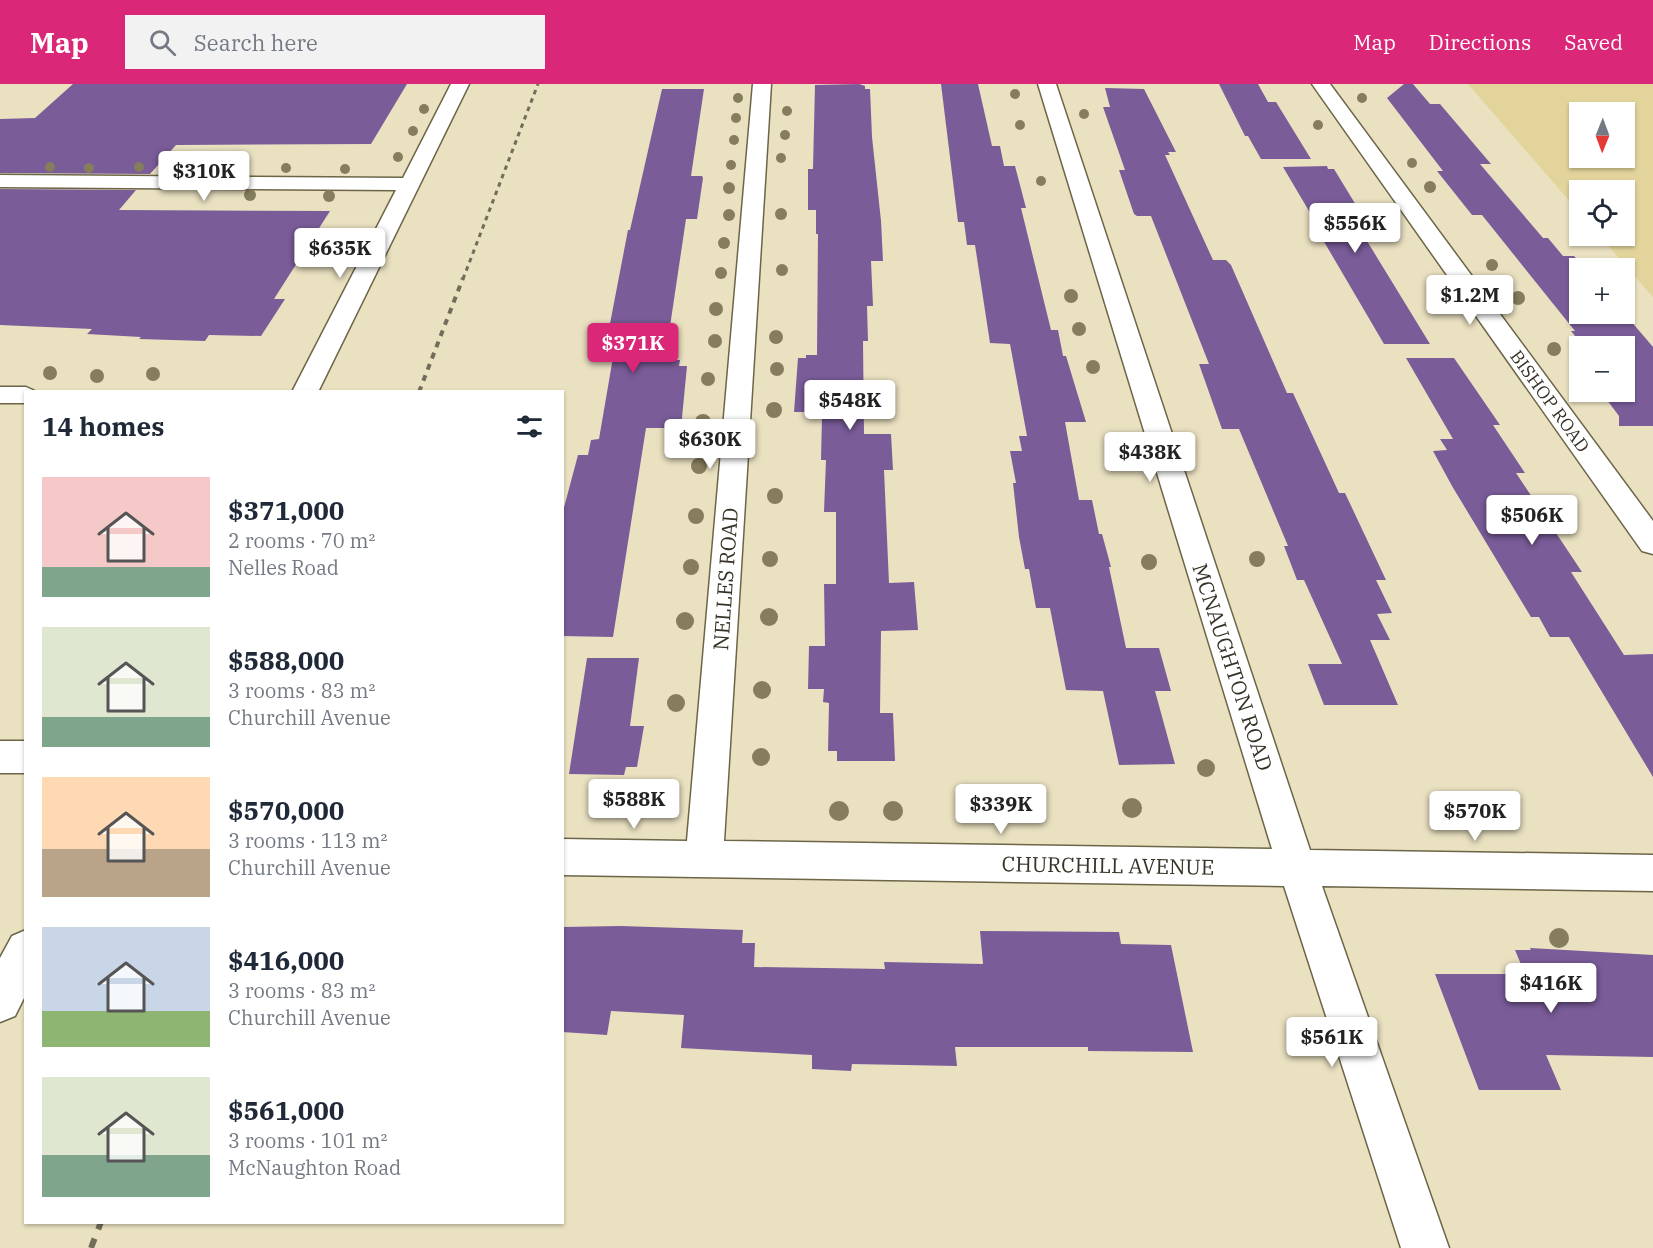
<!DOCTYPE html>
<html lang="en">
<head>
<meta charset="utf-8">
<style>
	body { margin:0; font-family:"IBM Plex Serif",serif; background:#f2f2f3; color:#1f2937; height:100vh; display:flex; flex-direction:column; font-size:22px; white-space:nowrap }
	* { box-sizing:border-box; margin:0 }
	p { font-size:20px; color:#747a83 }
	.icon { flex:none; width:33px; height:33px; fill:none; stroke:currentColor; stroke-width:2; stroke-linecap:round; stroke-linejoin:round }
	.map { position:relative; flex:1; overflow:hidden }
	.details { position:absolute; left:24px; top:306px; width:540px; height:834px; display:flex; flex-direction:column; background:#fff; border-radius:0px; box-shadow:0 2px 4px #0004 }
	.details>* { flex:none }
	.needle { width:39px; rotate:181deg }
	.controls { position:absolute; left:1569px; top:18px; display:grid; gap:12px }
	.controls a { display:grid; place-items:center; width:66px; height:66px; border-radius:0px; background:#fff; box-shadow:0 2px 4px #0004; font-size:30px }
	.price { position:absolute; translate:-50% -51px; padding:0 14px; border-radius:6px; background:#fff; color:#222; font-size:20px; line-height:39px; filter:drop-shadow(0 2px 3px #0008) }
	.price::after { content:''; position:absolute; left:50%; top:36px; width:18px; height:14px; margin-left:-9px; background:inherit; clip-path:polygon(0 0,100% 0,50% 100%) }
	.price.selected { background:#db2777; color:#fff }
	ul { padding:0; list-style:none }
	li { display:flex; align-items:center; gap:18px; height:150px; padding:0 18px }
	li span { display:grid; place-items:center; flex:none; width:168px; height:120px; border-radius:0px; color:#555 }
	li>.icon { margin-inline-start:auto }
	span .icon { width:72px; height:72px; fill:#fffc; stroke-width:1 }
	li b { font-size:26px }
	h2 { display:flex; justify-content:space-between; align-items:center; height:72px; padding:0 18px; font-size:26px }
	header { display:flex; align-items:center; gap:36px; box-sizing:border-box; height:84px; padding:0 30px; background:#db2777; color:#fff }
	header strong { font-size:28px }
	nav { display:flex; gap:33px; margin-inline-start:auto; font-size:21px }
	.search { width:420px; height:54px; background:#f2f2f3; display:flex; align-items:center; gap:15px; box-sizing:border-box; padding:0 21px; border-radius:0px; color:#747a83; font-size:22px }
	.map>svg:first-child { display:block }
</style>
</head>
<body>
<header>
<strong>Map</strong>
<div class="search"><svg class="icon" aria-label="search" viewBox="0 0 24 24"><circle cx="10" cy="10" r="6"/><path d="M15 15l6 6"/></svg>Search here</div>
<nav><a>Map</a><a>Directions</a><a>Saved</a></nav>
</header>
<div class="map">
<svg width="1653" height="1164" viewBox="0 0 1653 1164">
	<rect width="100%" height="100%" fill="#eae1c1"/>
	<path fill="#e2d49b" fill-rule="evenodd" d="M1468,0h185v213l-53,-61h24v-46h-44l-1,22zM1580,28h44v46h-44z"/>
	<g fill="#7a5c99">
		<polygon points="73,0 407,0 371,60 176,61 150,90 0,89 0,35 35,34"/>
		<polygon points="859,0 865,2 865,5 870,5 872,53 881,137 883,177 871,177 873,222 867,222 868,257 863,257 864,350 891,350 893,386 884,386 889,499 914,498 918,546 881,547 880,629 893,629 895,677 837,677 837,667 828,667 829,619 823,618 824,605 808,605 809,562 825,562 824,500 836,500 836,428 824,428 826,376 821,376 822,333 806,333 806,328 794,328 798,274 806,274 806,271 817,271 818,150 816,150 816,126 808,126 808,85 813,85 815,1"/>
		<polygon points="941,0 978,0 992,62 1000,62 1004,82 1015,82 1026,124 1021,124 1051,246 1058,246 1063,272 1066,272 1086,338 1065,338 1079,416 1092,416 1099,450 1102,450 1111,483 1109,483 1126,564 1159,564 1171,607 1155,607 1175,680 1119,681 1103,607 1066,606 1050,524 1036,524 1029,485 1025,485 1019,453 1013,399 1016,399 1010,367 1022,367 1019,352 1027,352 1010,260 990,259 975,161 967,161 964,138 958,138"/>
		<polygon points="1219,0 1258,0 1268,18 1276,18 1311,75 1261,75 1248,52 1245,52"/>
		<polygon points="1404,0 1413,0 1430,20 1440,20 1491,80 1480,80 1543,154 1548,154 1563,172 1574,172 1585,184 1580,184 1580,230 1624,229 1653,263 1653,342 1619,342 1619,332 1601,308 1624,308 1624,262 1583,262 1571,247 1575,247 1482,131 1472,131 1437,87 1443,87 1387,14"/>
		<polygon points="1105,4 1144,5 1176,68 1168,68 1170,71 1165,71 1213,176 1226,176 1231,181 1287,309 1293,309 1339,409 1345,409 1386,496 1376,496 1392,529 1377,530 1390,556 1370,556 1398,621 1324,621 1308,580 1342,580 1304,496 1297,496 1284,462 1288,462 1239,345 1222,345 1199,280 1209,280 1151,132 1137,132 1134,130 1119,86 1125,86 1103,23 1110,23"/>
		<polygon points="662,5 704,5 691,92 702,92 703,94 697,135 686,135 665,276 680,276 679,282 687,282 681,344 646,344 613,553 562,552 562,431 578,371 588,371 591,356 599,355 617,250 608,250 628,146 630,146"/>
		<polygon points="1327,82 1328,85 1334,85 1359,126 1348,126 1430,260 1384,260 1316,144 1319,144 1283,83"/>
		<polygon points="0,105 136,106 119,126 330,127 274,215 285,215 261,252 209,251 205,257 139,255 141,253 87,250 92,245 0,241"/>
		<polygon points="1406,274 1454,274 1500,341 1493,341 1525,389 1516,389 1582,488 1571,488 1624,571 1653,570 1653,693 1569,553 1550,553 1539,533 1531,533 1452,402 1433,367 1447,366 1440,355 1453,355"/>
		<polygon points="587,574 639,574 630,642 644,642 637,683 626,683 624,691 569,690"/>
		<polygon points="621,842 743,846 742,859 755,859 754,883 885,885 884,878 983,880 980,847 1119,848 1121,860 1171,861 1193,968 1088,967 1088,963 955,963 957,982 852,980 851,987 812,985 812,971 681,964 684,931 611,927 607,951 562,948 562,843"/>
		<polygon points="1530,864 1653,871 1653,973 1546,971 1561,1006 1479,1006 1435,890 1525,890 1515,866 1531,866"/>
	</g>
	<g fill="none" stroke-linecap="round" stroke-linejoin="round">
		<defs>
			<g id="minor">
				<polygon points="451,0 469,0 318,308 292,308 396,106 0,103 0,91 403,94"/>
				<polygon points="753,0 771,0 724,757 1272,765 1038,0 1056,0 1310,766 1653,771 1653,807 1322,802 1449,1164 1401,1164 1284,802 562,791 562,755 687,757"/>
				<polygon points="1312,0 1330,0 1653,437 1653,470 1642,467"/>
				<polygon points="0,303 26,303 37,308 26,308 26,319 0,319"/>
				<rect x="0" y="657" width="26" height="32"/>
				<polygon points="26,846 26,910 15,932 0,938 0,874 12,852"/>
			</g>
		</defs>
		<use href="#minor" stroke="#6c6548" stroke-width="3"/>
		<use href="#minor" fill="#fff" fill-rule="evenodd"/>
		<polyline stroke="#726d5a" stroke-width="3" stroke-dasharray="4.5 4.5" stroke-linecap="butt" points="463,195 538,0"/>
		<polyline stroke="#726d5a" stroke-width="4" stroke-dasharray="6 6" stroke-linecap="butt" points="419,308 463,194"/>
		<polyline stroke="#726d5a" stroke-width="6" stroke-dasharray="10 10" stroke-linecap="butt" points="91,1164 101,1138"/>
	</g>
	<g fill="#867d5c">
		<circle cx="1015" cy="10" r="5"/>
		<circle cx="738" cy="14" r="5"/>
		<circle cx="1362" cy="14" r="5"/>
		<circle cx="424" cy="25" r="5"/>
		<circle cx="787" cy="27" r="5"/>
		<circle cx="1084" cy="30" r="5"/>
		<circle cx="736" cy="34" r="5"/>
		<circle cx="1020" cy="41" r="5"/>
		<circle cx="1318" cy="41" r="5"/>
		<circle cx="413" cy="47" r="5"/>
		<circle cx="785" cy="51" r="5"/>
		<circle cx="734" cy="56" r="5"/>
		<circle cx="398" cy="73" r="5"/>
		<circle cx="781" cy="74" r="5"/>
		<circle cx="1412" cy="79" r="5"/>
		<circle cx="731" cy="81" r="5"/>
		<circle cx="50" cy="83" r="5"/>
		<circle cx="139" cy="83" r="5"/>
		<circle cx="189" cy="83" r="5"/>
		<circle cx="89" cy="84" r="5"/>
		<circle cx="286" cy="84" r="5"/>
		<circle cx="237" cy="85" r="5"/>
		<circle cx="345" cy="85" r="5"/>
		<circle cx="1041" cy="97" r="5"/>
		<circle cx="1430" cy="103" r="6"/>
		<circle cx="729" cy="104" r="6"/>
		<circle cx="250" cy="111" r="6"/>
		<circle cx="329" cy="112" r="6"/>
		<circle cx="781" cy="130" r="6"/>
		<circle cx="729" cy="131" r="6"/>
		<circle cx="1393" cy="152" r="6"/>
		<circle cx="356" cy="154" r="6"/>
		<circle cx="724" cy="159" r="6"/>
		<circle cx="1492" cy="181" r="6"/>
		<circle cx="782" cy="186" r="6"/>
		<circle cx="721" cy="189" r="6"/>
		<circle cx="1071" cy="212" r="7"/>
		<circle cx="1518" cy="214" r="7"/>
		<circle cx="716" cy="225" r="7"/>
		<circle cx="1079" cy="245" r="7"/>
		<circle cx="776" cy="253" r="7"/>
		<circle cx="715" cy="257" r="7"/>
		<circle cx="1554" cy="265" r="7"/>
		<circle cx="1093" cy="283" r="7"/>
		<circle cx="777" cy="285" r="7"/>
		<circle cx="50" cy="289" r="7"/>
		<circle cx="153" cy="290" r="7"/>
		<circle cx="97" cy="292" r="7"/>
		<circle cx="708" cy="295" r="7"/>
		<circle cx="774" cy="326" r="8"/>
		<circle cx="703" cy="338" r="8"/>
		<circle cx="1117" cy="368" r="8"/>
		<circle cx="699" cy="382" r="8"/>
		<circle cx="775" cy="412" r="8"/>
		<circle cx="696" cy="432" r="8"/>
		<circle cx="770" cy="475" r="8"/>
		<circle cx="1257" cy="475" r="8"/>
		<circle cx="1149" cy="478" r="8"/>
		<circle cx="691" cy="483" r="8"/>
		<circle cx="769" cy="533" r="9"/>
		<circle cx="685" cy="537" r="9"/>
		<circle cx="762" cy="606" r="9"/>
		<circle cx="676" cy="619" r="9"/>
		<circle cx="761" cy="673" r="9"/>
		<circle cx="1206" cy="684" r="9"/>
		<circle cx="1132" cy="724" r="10"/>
		<circle cx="839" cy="727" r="10"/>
		<circle cx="893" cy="727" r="10"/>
		<circle cx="1559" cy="854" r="10"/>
	</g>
	<g text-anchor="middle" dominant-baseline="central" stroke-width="6" stroke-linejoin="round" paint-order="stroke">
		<g font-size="18" fill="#363326" stroke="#fff">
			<text transform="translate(1550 317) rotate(54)">BISHOP ROAD</text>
		</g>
		<g font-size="21" fill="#363326" stroke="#fff">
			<text transform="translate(725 495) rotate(-86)">NELLES ROAD</text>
			<text transform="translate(1233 583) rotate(72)">MCNAUGHTON ROAD</text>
			<text transform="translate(1108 781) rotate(1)">CHURCHILL AVENUE</text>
		</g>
	</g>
</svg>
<div class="controls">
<a><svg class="needle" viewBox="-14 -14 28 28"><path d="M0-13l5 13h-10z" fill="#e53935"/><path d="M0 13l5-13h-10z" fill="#747a83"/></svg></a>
<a><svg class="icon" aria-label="locate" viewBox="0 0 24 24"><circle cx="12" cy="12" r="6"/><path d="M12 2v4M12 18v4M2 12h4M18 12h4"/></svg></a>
<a>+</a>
<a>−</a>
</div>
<b class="price" style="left:204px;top:118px">$310K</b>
<b class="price" style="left:1355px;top:170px">$556K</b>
<b class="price" style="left:340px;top:195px">$635K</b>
<b class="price" style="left:1470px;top:242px">$1.2M</b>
<b class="price selected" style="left:633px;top:290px">$371K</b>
<b class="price" style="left:850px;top:347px">$548K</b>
<b class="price" style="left:710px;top:386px">$630K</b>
<b class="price" style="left:1150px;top:399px">$438K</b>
<b class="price" style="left:1532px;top:462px">$506K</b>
<b class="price" style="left:634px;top:746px">$588K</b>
<b class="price" style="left:1001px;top:751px">$339K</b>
<b class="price" style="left:1475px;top:758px">$570K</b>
<b class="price" style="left:1551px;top:930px">$416K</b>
<b class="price" style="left:1332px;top:984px">$561K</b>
<section class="details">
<h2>14 homes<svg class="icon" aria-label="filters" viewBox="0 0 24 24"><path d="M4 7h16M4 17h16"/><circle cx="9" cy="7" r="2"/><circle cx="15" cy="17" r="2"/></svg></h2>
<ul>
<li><span style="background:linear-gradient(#f6c9c9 75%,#7fa58c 0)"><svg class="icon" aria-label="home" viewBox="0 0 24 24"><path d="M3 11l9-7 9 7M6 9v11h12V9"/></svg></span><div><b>$371,000</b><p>2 rooms · 70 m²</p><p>Nelles Road</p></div></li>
<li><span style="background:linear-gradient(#dfe7d0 75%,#7fa58c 0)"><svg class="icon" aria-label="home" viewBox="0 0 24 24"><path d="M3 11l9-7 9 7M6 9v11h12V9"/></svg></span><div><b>$588,000</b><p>3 rooms · 83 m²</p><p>Churchill Avenue</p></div></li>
<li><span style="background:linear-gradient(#ffd9b3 60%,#b9a48a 0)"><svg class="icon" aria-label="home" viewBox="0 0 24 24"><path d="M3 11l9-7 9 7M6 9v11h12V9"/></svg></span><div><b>$570,000</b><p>3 rooms · 113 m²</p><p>Churchill Avenue</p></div></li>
<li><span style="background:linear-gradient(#c9d6e8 70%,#8fb573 0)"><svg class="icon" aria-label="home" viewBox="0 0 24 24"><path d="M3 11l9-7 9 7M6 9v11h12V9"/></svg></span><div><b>$416,000</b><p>3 rooms · 83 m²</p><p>Churchill Avenue</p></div></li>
<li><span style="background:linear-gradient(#dfe7d0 65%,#7fa58c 0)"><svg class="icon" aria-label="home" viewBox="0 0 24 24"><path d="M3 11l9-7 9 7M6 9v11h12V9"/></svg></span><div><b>$561,000</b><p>3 rooms · 101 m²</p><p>McNaughton Road</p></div></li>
</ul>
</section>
</div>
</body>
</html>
